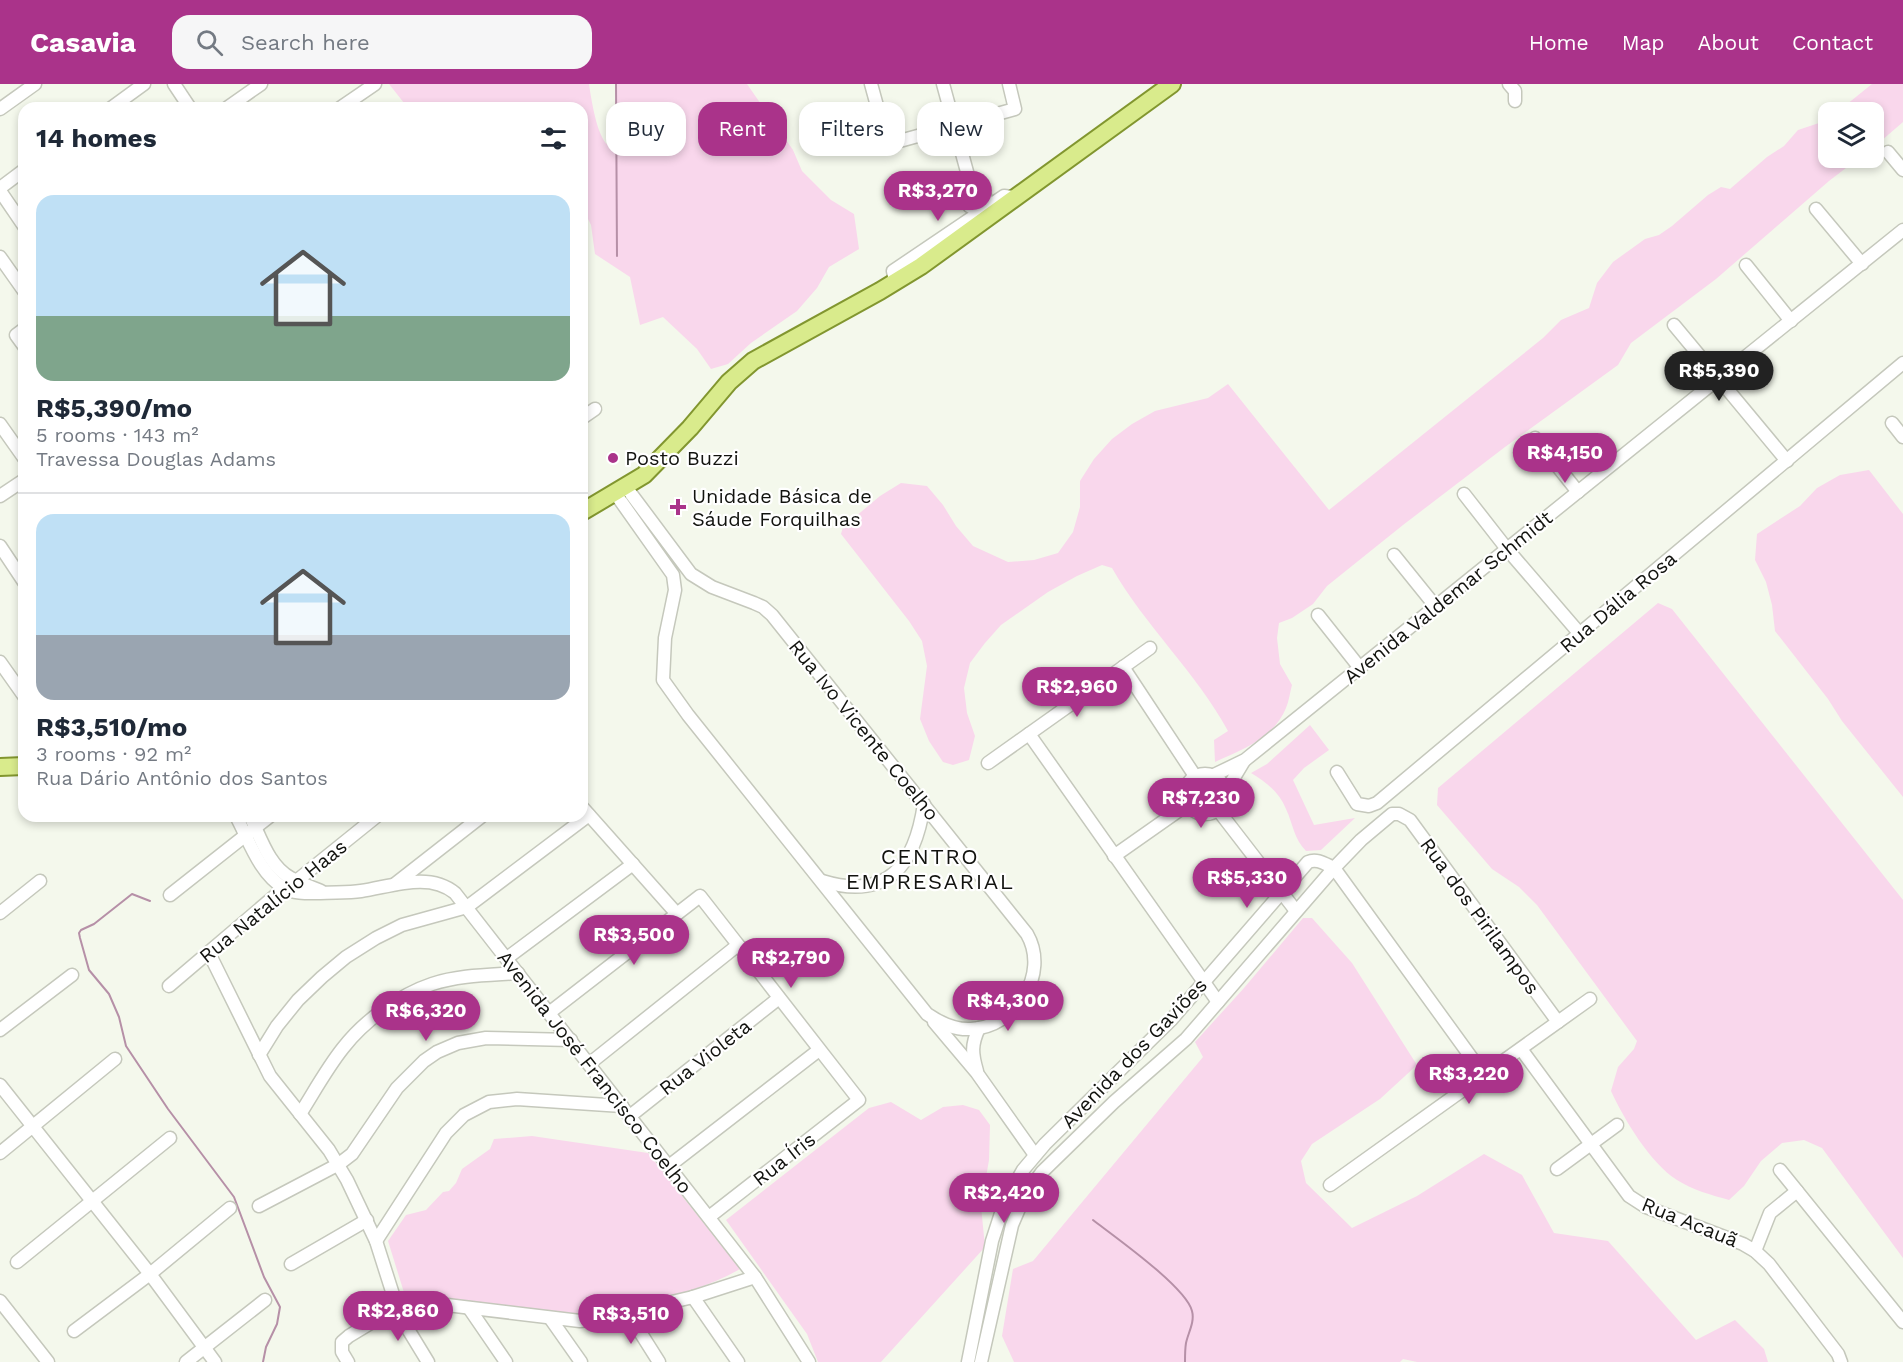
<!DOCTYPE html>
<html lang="en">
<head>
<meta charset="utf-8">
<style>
	body { margin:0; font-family:"Work Sans",sans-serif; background:#f6f6f7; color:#1f2937; height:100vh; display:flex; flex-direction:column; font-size:22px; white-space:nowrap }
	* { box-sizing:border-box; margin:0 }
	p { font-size:20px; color:#747a83 }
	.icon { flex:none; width:33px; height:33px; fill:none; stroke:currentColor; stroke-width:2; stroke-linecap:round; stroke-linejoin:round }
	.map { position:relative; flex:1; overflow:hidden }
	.drawer { position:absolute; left:18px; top:18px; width:570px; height:720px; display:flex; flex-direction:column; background:#fff; border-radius:18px; box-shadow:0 3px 9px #0003 }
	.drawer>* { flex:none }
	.top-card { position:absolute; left:606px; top:18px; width:570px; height:54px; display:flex; gap:12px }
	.tools { position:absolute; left:1818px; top:18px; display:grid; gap:12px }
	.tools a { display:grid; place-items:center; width:66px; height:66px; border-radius:12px; background:#fff; box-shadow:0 3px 9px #0003; font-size:30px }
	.price { position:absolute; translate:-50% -51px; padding:0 14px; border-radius:21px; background:#aa338a; color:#fff; font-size:20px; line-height:39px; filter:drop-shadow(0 2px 3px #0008) }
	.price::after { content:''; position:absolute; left:50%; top:36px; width:18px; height:14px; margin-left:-9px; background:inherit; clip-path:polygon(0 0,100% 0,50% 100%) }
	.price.selected { background:#222; color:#fff }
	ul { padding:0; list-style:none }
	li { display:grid; align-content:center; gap:12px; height:318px; padding:0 18px }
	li+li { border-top:2px solid #e0e1e3 }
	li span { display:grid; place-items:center; height:186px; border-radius:18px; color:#555 }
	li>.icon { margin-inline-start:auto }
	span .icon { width:108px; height:108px; fill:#fffc; stroke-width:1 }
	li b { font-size:26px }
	h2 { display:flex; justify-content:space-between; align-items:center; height:72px; padding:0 18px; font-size:26px }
	.chip { padding:0 21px; border-radius:18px; background:#fff; box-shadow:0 3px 9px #0003; font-size:21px; line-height:54px }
	.chip.selected { background:#aa338a; color:#fff }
	header { display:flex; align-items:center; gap:36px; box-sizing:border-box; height:84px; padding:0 30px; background:#aa338a; color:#fff }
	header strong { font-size:28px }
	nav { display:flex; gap:33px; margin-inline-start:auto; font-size:21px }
	.search { width:420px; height:54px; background:#f6f6f7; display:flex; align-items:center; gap:15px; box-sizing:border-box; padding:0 21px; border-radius:18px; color:#747a83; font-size:22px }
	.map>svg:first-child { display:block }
</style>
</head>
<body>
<header>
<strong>Casavia</strong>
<div class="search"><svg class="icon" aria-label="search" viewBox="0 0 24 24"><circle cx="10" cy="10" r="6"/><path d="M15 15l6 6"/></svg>Search here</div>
<nav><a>Home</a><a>Map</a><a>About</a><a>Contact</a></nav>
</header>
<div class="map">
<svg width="1903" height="1278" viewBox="0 0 1903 1278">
	<rect width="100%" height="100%" fill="#f4f8ec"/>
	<g fill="#f9d7ec">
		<path d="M389,0h200c2,14 8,53 19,61l10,-16 -2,-45h131l46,66 9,21 29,29 23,14 5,35 -30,18 -12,21 -20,23 -46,32 -23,21 -17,5 -14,-20 -34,-32 -23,8 -10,-48 -35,-23 -4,-29 -9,-18v-99h-174z"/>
		<polygon points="1872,0 1903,0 1903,38 1874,63 1874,28 1830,28 1841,25"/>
		<path d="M1828,31v43h31l-30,23 -113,98 -85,64 -13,22 -113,82 -102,78 -76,61 -14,18 -21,14 -13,5 -2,15 3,26 12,21c-2,7 -3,16 -6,23 -12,30 -44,42 -71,54l-1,-22 14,-9c-32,-59 -83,-105 -116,-163l-10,-3 -25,11 -29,16 -47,33 -16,18 -15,20 -6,25 3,25 8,23 -6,24 -16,5 -10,-3 -14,-21 -9,-22 7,-53 -5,-25 -13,-20 -68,-87 2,-7 37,-31 21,-13 26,3 16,19 13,21 17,20 35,16 26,-2 24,-7 15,-21 7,-25v-26l14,-22 18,-20 20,-15 23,-13 53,-13 20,-14 101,126 214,-172 18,-18 28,-12 8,-25 16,-21 32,-23 14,-4 13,-9 36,-31 13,-8 9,2 37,-32 17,-11 14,-16 24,-8z"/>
		<polygon points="1869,386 1903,430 1903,713 1842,637 1828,615 1775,547 1772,521 1766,498 1755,476 1757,450 1800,422 1817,404 1840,391"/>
		<path d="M1658,519l14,6 231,291v358l-81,-110 -18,-8 -22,3 -21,18 -17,25 -15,14c-18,-5 -36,-10 -52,-20 -27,-17 -53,-61 -66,-89l7,-24 16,-18 3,-8 -100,-136 -18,-18 -27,-18 -55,-64 1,-17z"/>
		<path d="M1310,641l19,25 -25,18 -11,12 21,45 41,-7 -34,32 -15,1c-12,-12 -13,-27 -20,-42 -7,-17 -20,-27 -35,-36l16,-9z"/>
		<polygon points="1303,834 1312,834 1352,879 1417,981 1380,1015 1312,1060 1301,1077 1306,1099 1352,1144 1417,1112 1484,1070 1522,1091 1554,1149 1608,1157 1696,1256 1735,1236 1764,1265 1768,1278 1417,1278 1403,1275 1400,1278 1014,1278 1002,1252 1013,1185 1033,1177 1203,973 1195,958 1244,904"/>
		<polygon points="891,1018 921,1036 943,1023 963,1021 979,1026 990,1041 989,1076 981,1122 985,1163 881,1278 818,1278 807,1250 726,1136 869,1024"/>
		<path d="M532,1052l116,17 92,116c-29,17 -61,25 -94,33 -25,7 -51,14 -77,13 -55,-4 -108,-19 -163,-16l-18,-58 18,-26 20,-5 17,-18 6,-1 7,-8 6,-14 28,-20 4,-10z"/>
	</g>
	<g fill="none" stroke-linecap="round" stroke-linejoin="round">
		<g stroke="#b690a7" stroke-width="2">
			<polyline points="616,0 617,172"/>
			<polyline points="150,817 132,810 94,840 81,846 79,849 80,854 89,886 109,910 119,933 126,962 168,1025 234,1113 264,1193 280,1223 277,1240 266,1263 263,1278"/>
			<path d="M1093,1136c22,17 93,67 99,91 3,11 -4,22 -6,32 -1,6 -1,13 -1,19"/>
		</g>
		<defs>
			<g id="minor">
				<polyline points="174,0 190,24"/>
				<polyline points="871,0 885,51 889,56 896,58 1015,25 1009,0"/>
				<polyline points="943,0 972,106"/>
				<polyline points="1509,0 1515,7 1515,17"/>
				<polyline points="111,24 144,0"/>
				<polyline points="227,24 261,0"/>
				<polyline points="340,24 375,0"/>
				<polyline points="0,25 35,0"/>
				<polyline points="1888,68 1903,86"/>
				<polyline points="0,104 24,86"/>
				<path d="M972,106c8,-2 13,2 14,10l-4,10c-8,-1 -15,-2 -16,-11z"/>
				<polyline points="0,107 24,142"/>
				<polyline points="1816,125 1862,180"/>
				<polyline points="0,173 24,207"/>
				<polyline points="1746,181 1791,237"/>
				<polyline points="895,198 893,187 1004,112 1013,113"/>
				<polyline points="1674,241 1787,377"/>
				<polyline points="24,245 16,251 24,262"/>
				<polyline points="582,334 595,325"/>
				<polyline points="1892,339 1903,353"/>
				<polyline points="0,340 24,374"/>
				<polyline points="1535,354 1578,408"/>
				<path d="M615,409l58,82 2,15 -10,48 -2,42 25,35 239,299c13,9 28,16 44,15 45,-2 79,-55 56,-95l-255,-319 -9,-8 -9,-4 -42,-16 -21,-13 -65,-87"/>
				<polyline points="1464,410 1507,465 1580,550"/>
				<polyline points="0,412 24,396"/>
				<polyline points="0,462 24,498"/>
				<polyline points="1394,471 1436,523"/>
				<polyline points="1318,531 1360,584"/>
				<polyline points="0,578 24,612"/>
				<polyline points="1123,583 1195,692"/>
				<polyline points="1029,650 1218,918"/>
				<polyline points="988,679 1150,564"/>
				<polyline points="1337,688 1357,720 1369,722 1377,719 1903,279"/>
				<circle cx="1205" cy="710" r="20"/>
				<polyline points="1214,691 1245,676 1903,146"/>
				<polyline points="1226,707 1244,677"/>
				<polyline points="582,723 677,830"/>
				<polyline points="1218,726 1296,827"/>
				<path d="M236,732c13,24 23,57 48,72 10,6 25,5 36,5 13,-1 28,0 41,-2 29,-4 68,-20 94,2l300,384 54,85"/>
				<path d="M250,732c10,20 19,51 41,62 9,5 20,9 30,13"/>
				<polyline points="1114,772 1188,720"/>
				<path d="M822,797c66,20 93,-16 102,-77"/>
				<polyline points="395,800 482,732"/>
				<polyline points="170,811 270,732"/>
				<polyline points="0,829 40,797"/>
				<polyline points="209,869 270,992 329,1066 347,1096 376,1157 397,1223 427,1220 447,1221 580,1237 604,1234 693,1213 755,1193"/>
				<polyline points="507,874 633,780"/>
				<polyline points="169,902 283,805 295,798 377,732"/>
				<polyline points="549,929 700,812 859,1016 709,1133"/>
				<polyline points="934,938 977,989 1035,1071"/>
				<polyline points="0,946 72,891"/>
				<polyline points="1521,965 1629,1112 1646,1123 1743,1160 1755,1167 1769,1180 1838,1270 1841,1278"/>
				<polyline points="259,971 277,942 298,916 322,893 346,873 376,854 402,841 467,823 589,731"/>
				<polyline points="589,980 738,861"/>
				<path d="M977,987c-5,-17 -6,-26 2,-43"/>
				<polyline points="0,1001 150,1190 215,1278"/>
				<path d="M300,1030c14,-22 27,-46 43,-66 21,-27 56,-53 89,-64 27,-9 58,-9 86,-11"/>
				<polyline points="630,1032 779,914"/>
				<polyline points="0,1069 115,975"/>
				<polyline points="669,1082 819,966"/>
				<polyline points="1557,1085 1617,1041"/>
				<polyline points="1780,1086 1903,1238"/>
				<polyline points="1330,1101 1590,915"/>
				<polyline points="259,1122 339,1080 352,1070 397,1004 424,977 437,968 458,959 486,954 571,956"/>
				<polyline points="376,1157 446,1049 464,1031 489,1018 517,1015 622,1022"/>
				<polyline points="1755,1167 1770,1129 1797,1107"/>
				<polyline points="17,1178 170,1054"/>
				<polyline points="291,1180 367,1136"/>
				<polyline points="693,1213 738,1278"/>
				<polyline points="0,1217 48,1278"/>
				<polyline points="469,1224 506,1278"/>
				<polyline points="628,1229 659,1278"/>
				<polyline points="550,1234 581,1278"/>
				<polyline points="74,1247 150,1190 230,1124"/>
				<polyline points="186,1278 265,1216"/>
				<polyline points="348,1278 342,1268 342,1258 349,1252 397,1223 403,1237 428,1278"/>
				<path d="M968,1278l24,-121 12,-37 19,-34 22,-26 126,-124 137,-158c9,-4 17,2 26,6l150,207"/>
				<polyline points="981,1278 1012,1141 1024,1113 1042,1088 1114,1018 1186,955 1334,784 1361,756 1392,730 1399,730 1410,736 1558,938"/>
			</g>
			<g id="major">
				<polyline points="582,428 644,391 690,344 729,298 753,277 880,207 921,182 1172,0"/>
				<polyline points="0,683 24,682"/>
			</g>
		</defs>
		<use href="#minor" stroke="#c5c8bc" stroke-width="15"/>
		<use href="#major" stroke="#82962f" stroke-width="20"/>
		<use href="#minor" stroke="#fff" stroke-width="12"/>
		<use href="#major" stroke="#d9eb8c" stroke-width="16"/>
	</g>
	<g fill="#aa338a" stroke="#fff" stroke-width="2">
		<circle cx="613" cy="374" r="6"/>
		<path d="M675 414h6v6h6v6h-6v6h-6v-6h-6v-6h6z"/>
	</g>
	<g text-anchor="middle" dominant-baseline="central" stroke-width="4.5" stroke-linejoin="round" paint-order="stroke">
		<g font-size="20" fill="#12130f" stroke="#fff" text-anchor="start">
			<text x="625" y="374">Posto Buzzi</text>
			<text x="692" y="412">Unidade Básica de<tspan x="692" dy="23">Sáude Forquilhas</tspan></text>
		</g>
		<g font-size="20" fill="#12130f" stroke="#fff">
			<text transform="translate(1448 513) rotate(-39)">Avenida Valdemar Schmidt</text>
			<text transform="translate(1618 518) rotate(-40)">Rua Dália Rosa</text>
			<text transform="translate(864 646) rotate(51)">Rua Ivo Vicente Coelho</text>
			<text transform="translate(273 817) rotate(-39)">Rua Natalício Haas</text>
			<text transform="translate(1480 832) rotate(54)">Rua dos Pirilampos</text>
			<text transform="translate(1134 969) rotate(-46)">Avenida dos Gaviões</text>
			<text transform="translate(705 973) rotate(-38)">Rua Violeta</text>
			<text transform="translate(595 988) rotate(52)">Avenida José Francisco Coelho</text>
			<text transform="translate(784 1075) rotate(-38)">Rua Íris</text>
			<text transform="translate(1690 1138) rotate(22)">Rua Acauã</text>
		</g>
		<g font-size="22" letter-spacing="1.5" fill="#12130f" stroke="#fff">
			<text x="930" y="772">CENTRO<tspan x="930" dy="25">EMPRESARIAL</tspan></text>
		</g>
	</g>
</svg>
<div class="tools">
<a><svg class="icon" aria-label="layers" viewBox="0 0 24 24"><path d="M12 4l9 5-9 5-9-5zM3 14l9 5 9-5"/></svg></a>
</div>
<b class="price" style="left:938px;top:138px">R$3,270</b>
<b class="price selected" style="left:1719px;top:318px">R$5,390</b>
<b class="price" style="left:1565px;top:400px">R$4,150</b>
<b class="price" style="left:1077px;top:634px">R$2,960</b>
<b class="price" style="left:1201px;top:745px">R$7,230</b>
<b class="price" style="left:1247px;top:825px">R$5,330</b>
<b class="price" style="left:634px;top:882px">R$3,500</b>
<b class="price" style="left:791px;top:905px">R$2,790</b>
<b class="price" style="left:1008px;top:948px">R$4,300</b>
<b class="price" style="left:426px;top:958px">R$6,320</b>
<b class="price" style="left:1469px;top:1021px">R$3,220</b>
<b class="price" style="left:1004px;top:1140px">R$2,420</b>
<b class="price" style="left:398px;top:1258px">R$2,860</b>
<b class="price" style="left:631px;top:1261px">R$3,510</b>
<div class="top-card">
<a class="chip">Buy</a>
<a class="chip selected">Rent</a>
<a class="chip">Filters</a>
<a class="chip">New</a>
</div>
<section class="drawer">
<h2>14 homes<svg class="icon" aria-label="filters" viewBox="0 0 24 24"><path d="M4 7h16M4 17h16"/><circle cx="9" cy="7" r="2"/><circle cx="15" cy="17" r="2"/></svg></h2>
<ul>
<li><span style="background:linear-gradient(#bfe0f5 65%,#7fa58c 0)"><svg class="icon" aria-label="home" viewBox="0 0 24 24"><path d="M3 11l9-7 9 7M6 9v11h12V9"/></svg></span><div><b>R$5,390/mo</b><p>5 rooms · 143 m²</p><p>Travessa Douglas Adams</p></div></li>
<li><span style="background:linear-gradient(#bfe0f5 65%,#9aa5b1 0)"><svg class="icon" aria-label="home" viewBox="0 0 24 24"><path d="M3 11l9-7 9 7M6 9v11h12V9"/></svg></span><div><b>R$3,510/mo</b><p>3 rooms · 92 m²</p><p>Rua Dário Antônio dos Santos</p></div></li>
</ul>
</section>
</div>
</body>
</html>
